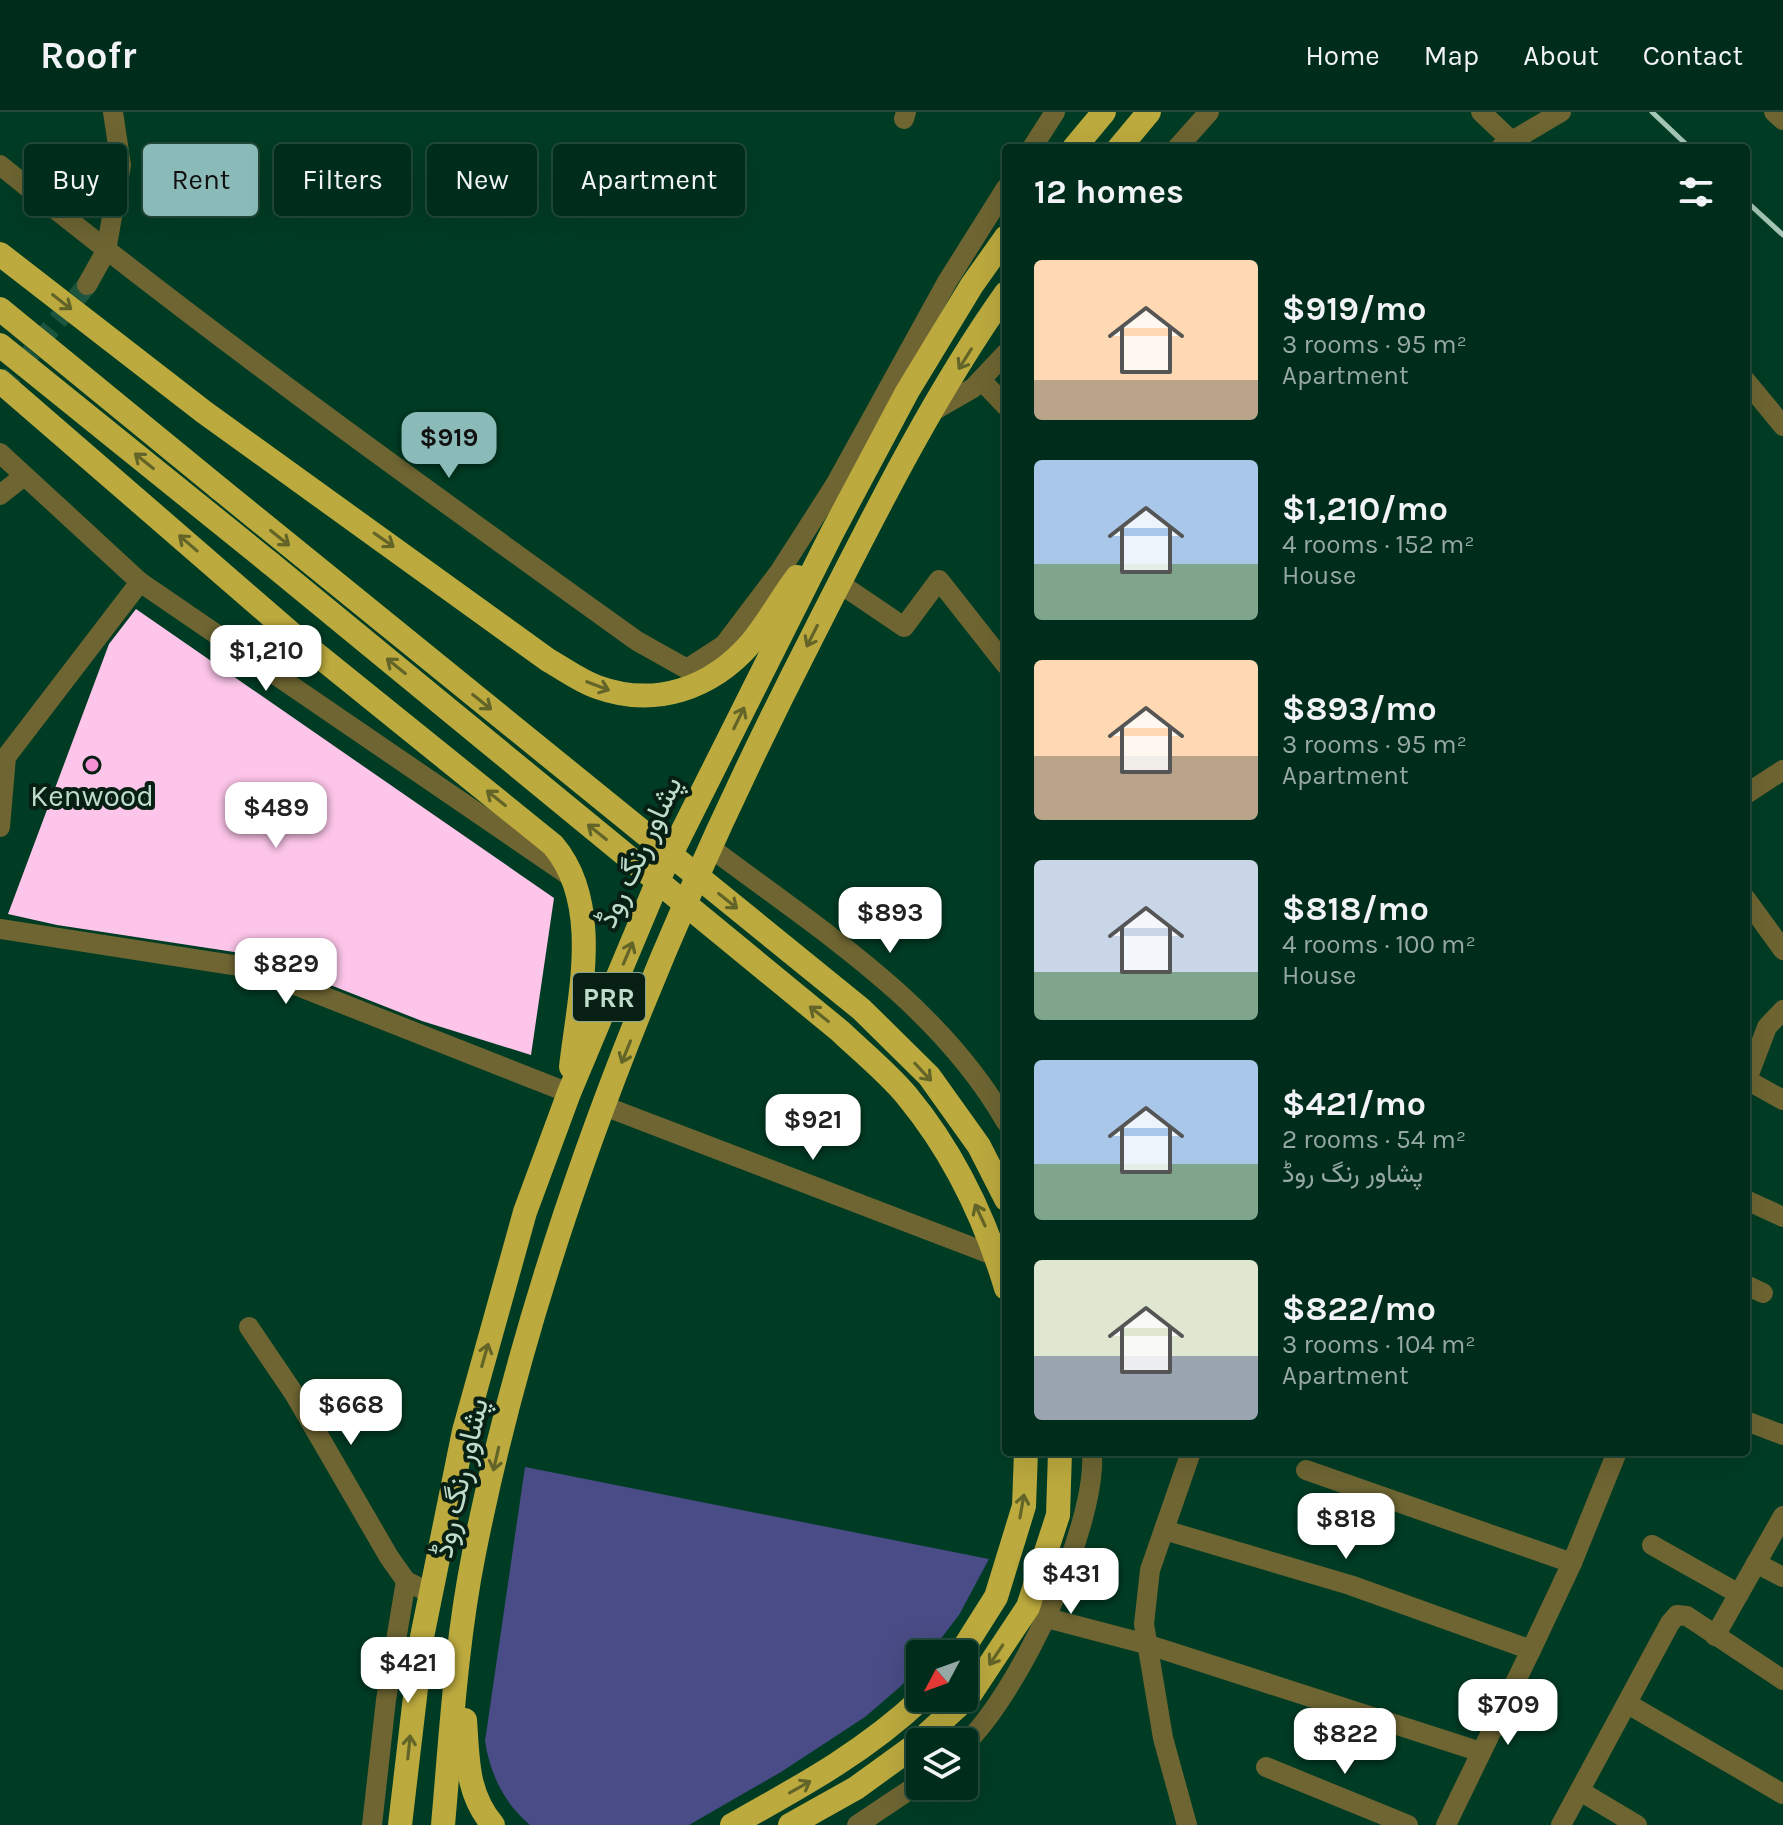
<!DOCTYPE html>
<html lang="en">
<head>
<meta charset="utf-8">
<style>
	body { margin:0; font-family:Karla,Vazirmatn,sans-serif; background:#0a3524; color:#f1f3f6; height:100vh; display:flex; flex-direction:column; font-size:30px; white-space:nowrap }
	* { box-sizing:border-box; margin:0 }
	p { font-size:26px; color:#95a8a3 }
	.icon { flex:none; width:44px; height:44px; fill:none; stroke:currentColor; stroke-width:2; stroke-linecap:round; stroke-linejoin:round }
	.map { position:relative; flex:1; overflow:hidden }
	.panel { position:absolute; left:1002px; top:32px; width:748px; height:1312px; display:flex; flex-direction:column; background:#002d1b; border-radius:8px; box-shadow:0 8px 32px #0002,0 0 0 2px #22493a }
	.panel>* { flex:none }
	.guide { position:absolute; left:24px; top:32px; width:760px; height:72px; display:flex; gap:16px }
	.needle { width:52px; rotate:229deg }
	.buttons { position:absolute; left:906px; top:1528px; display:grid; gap:16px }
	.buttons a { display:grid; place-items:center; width:72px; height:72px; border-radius:8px; background:#002d1b; box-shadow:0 8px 32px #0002,0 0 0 2px #22493a; font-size:40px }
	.price { position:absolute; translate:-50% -68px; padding:0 18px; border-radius:16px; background:#fff; color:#222; font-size:26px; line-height:52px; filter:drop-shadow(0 2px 4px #0008) }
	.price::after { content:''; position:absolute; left:50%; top:48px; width:24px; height:18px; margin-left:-12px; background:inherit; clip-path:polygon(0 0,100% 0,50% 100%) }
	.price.active { background:#8bbbb9; color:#111 }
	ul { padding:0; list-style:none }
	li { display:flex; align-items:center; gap:24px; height:200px; padding:0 32px }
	li span { display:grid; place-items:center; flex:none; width:224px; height:160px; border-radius:8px; color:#555 }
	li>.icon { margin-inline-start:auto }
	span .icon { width:96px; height:96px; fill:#fffc; stroke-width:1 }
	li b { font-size:34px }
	h2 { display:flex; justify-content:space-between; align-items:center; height:96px; padding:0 32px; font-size:34px }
	.pill { padding:0 28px; border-radius:8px; background:#002d1b; box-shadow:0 8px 32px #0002,0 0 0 2px #22493a; font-size:28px; line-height:72px }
	.pill.active { background:#8bbbb9; color:#111 }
	header { display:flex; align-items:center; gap:48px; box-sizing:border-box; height:112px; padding:0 40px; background:#002d1b; border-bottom:2px solid #22493a }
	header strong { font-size:38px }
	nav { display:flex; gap:44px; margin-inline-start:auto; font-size:28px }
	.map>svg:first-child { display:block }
</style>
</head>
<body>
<header>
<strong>Roofr</strong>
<nav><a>Home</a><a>Map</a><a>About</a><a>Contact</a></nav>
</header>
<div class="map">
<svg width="1783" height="1713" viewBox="0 0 1783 1713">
	<rect width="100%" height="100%" fill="#003c24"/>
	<path fill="#494c86" d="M525,1355l464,92 -30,56 -30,39h-9v11l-19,21 -36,31 -84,55 -92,53h-159c-26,-22 -40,-51 -45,-84z"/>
	<polygon fill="#fdc5e9" points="136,497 554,786 531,943 422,909 254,843 57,813 8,802 109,532"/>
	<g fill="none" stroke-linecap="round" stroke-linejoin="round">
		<polyline stroke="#1d543d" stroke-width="20" stroke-dasharray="20 10" stroke-linecap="butt" points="0,278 87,173"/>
		<g stroke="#6e6532" stroke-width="20">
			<polyline points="1481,0 1519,36"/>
			<polyline points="1774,0 1783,8"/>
			<polyline points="904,7 906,0"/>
			<polyline points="1032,36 1055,0"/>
			<polyline points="1177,36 1209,0"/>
			<polyline points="1500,36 1561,0"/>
			<path d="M0,53c206,167 421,321 637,476l50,28 37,-24 56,-74 55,-86 25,-5"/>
			<polyline points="87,173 106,139 121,53 113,0"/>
			<polyline points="981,268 1006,294"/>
			<polyline points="1746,269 1783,314"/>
			<polyline points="933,299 973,276 1006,241"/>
			<polyline points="0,341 140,470 574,767"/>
			<polyline points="835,373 947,170 1006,76"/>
			<polyline points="0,383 24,364"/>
			<polyline points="839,471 904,515 939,468 1006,553"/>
			<polyline points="1746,682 1783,658"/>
			<polyline points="0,715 6,645 140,470"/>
			<path d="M711,736c106,80 227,155 295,274"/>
			<polyline points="1746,787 1783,838"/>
			<polyline points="0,817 252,856 569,981"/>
			<polyline points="1747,968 1783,988"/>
			<polyline points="1746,970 1767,915 1783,898"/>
			<polyline points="604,994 1006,1148"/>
			<polyline points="1746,1088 1783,1105"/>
			<polyline points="1746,1173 1763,1181"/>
			<polyline points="249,1215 295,1283 389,1445 406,1469 430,1481"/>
			<polyline points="1746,1309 1783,1323"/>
			<polyline points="1306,1358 1572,1451"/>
			<polyline points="1164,1418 1350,1473 1531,1538 1572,1451 1617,1340"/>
			<polyline points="1652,1433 1739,1482"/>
			<polyline points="1756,1451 1783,1465"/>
			<polyline points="1047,1506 1146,1532 1481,1640"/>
			<polyline points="1715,1524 1783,1404"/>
			<polyline points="1628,1592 1783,1682"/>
			<path d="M964,1633c55,-52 133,-218 128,-293"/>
			<polyline points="1266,1655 1408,1713"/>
			<polyline points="1580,1679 1637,1713"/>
			<polyline points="372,1713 386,1588 406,1469"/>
			<polyline points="857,1713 920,1671"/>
			<polyline points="1187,1713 1163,1626 1144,1512 1150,1458 1191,1340"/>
			<polyline points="1446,1713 1531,1538"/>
			<polyline points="1561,1713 1670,1511 1677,1503 1687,1504 1783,1568"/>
		</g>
		<g stroke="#bcaa3e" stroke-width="24">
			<polyline points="1074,36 1104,0"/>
			<polyline points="1119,36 1149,0"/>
			<path d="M0,142l204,158 344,248c16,9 32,21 49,27 58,21 114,2 154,-44 17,-20 30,-45 46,-66"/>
			<polyline points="0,197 220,377"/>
			<polyline points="0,233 270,451"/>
			<path d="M0,269l299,259 254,205c50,59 26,151 18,222"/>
			<polyline points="960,1542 996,1485 1024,1394 1026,1340"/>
			<path d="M465,1608c3,39 1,73 28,105"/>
			<polyline points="400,1713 422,1525 464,1319 525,1100 569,981 660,764 833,419 907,280 972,173 1006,125"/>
			<path d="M443,1713c8,-90 13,-182 31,-272 63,-316 190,-627 337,-914 58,-114 121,-242 195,-346"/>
			<path d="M732,1713c68,-38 133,-73 190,-127"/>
			<polyline points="790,1713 856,1676 914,1634 969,1584 1028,1495 1058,1403 1060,1340"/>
		</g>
		<g stroke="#a5c6b5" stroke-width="5">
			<polyline points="1652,0 1690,36"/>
			<polyline points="1746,89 1783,123"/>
		</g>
		<g stroke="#bcaa3e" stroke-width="24">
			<polyline points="220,377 861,897 929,964 979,1034 1006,1087"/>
			<path d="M270,451l570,468c22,21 48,42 67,65 47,57 78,122 99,192"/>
		</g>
	</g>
	<defs><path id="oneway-shaft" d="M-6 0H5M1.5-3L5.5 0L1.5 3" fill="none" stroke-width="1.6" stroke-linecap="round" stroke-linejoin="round" transform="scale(2)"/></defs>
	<g stroke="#626428">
		<use href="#oneway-shaft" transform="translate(62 190) rotate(38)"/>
		<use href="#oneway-shaft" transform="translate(965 247) rotate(122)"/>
		<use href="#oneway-shaft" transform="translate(144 349) rotate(-141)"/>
		<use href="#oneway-shaft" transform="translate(280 426) rotate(39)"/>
		<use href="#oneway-shaft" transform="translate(384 428) rotate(35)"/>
		<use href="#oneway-shaft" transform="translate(188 431) rotate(-139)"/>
		<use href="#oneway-shaft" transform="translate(812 524) rotate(117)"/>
		<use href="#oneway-shaft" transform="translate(396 554) rotate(-141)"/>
		<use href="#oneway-shaft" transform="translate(598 574) rotate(21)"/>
		<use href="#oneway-shaft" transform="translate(482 590) rotate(39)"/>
		<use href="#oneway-shaft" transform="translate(739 606) rotate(-64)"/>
		<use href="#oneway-shaft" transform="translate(496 686) rotate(-141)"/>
		<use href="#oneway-shaft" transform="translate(597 720) rotate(-141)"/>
		<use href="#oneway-shaft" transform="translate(728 789) rotate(39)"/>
		<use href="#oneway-shaft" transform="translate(628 841) rotate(-67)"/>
		<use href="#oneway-shaft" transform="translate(819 902) rotate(-141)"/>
		<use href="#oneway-shaft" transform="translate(626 940) rotate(112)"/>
		<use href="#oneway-shaft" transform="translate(923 960) rotate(47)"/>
		<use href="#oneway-shaft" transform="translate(980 1103) rotate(-115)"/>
		<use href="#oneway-shaft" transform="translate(485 1243) rotate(-74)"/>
		<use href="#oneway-shaft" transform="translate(496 1347) rotate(103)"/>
		<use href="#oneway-shaft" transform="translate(1022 1394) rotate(-80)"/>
		<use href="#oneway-shaft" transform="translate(996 1543) rotate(124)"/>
		<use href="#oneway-shaft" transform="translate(409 1635) rotate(-84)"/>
		<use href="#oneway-shaft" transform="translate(800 1675) rotate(-29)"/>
	</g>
	<circle fill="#f391d5" stroke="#081f13" stroke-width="3" cx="92" cy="653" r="8"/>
	<g text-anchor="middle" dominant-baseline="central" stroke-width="8" stroke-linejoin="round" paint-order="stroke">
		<rect fill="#081f13" stroke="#88a394" stroke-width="2" x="573" y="861" width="72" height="48" rx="6"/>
		<g font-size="28" font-weight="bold" fill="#bfdbcb">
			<text x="609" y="885">PRR</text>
		</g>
		<g font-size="30" fill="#bfdbcb" stroke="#081f13">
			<text x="92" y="684">Kenwood</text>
		</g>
		<g font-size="30" fill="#bfdbcb" stroke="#081f13">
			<text transform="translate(639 740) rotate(-65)">پشاور رنگ روڈ</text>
			<text transform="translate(460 1366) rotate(-77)">پشاور رنگ روڈ</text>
		</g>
	</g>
</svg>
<div class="buttons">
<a><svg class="needle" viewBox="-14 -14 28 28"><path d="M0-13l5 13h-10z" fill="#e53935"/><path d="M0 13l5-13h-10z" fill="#95a8a3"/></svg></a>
<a><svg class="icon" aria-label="layers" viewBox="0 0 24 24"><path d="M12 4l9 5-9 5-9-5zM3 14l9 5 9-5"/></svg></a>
</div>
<b class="price active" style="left:449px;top:368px">$919</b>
<b class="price" style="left:266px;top:581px">$1,210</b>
<b class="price" style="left:276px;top:738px">$489</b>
<b class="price" style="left:890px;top:843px">$893</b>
<b class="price" style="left:286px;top:894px">$829</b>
<b class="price" style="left:813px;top:1050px">$921</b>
<b class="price" style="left:351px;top:1335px">$668</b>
<b class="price" style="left:1346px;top:1449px">$818</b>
<b class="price" style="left:1071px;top:1504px">$431</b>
<b class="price" style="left:408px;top:1593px">$421</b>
<b class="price" style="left:1508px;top:1635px">$709</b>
<b class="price" style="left:1345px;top:1664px">$822</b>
<div class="guide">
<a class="pill">Buy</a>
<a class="pill active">Rent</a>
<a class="pill">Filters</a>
<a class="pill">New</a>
<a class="pill">Apartment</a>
</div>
<section class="panel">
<h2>12 homes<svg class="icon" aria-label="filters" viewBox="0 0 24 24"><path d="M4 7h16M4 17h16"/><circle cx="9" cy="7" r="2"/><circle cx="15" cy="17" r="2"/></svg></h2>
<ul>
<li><span style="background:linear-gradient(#ffd9b3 75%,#b9a48a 0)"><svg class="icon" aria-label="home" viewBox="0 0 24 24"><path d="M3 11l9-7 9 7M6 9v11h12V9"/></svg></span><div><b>$919/mo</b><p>3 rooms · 95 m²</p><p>Apartment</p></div></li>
<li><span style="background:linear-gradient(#a9c7e8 65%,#7fa58c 0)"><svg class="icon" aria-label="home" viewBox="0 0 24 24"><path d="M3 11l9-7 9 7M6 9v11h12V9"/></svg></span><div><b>$1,210/mo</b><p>4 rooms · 152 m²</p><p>House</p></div></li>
<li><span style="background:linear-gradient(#ffd9b3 60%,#b9a48a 0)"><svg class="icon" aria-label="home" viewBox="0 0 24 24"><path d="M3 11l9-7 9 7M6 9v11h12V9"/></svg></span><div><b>$893/mo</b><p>3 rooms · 95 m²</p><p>Apartment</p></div></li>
<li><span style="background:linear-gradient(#c9d6e8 70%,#7fa58c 0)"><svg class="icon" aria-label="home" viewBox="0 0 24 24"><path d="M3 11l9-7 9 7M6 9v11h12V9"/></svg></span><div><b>$818/mo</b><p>4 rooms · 100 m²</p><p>House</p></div></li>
<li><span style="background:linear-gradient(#a9c7e8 65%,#7fa58c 0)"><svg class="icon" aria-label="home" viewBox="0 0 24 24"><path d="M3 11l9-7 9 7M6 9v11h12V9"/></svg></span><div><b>$421/mo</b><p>2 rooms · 54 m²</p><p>پشاور رنگ روڈ</p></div></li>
<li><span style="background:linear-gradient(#dfe7d0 60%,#9aa5b1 0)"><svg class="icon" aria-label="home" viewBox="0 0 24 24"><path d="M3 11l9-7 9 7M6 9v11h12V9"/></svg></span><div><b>$822/mo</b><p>3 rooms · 104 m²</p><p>Apartment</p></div></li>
</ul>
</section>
</div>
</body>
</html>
